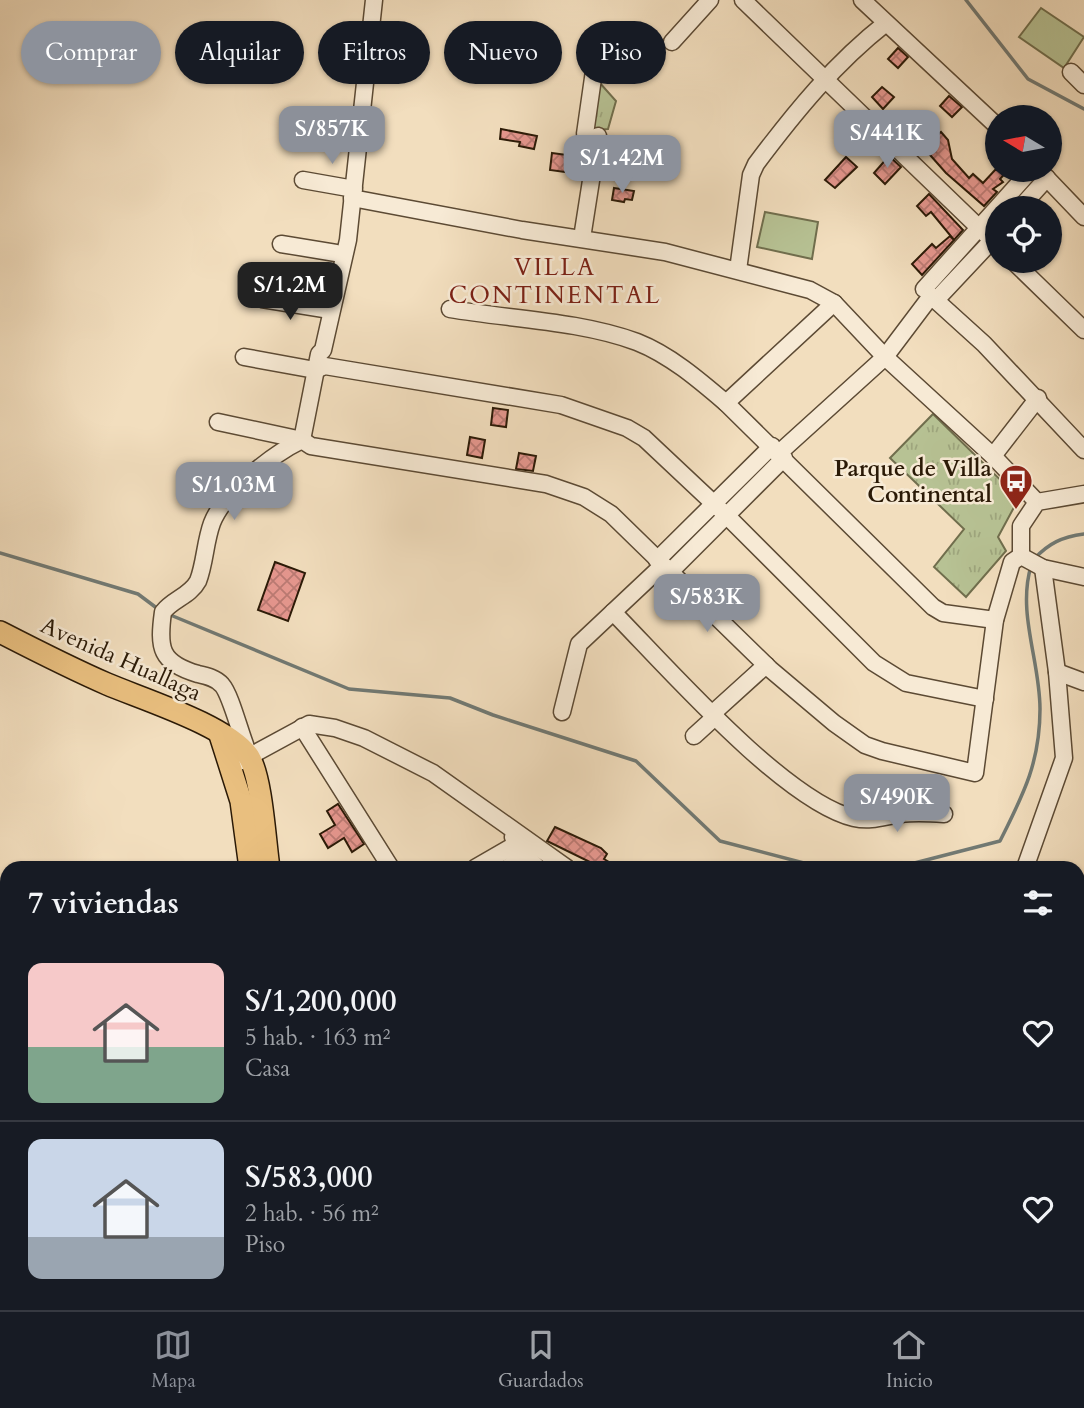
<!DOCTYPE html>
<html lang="es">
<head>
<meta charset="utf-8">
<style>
	body { margin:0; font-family:Cardo,serif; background:#20242c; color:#f1f3f6; height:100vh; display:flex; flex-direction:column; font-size:26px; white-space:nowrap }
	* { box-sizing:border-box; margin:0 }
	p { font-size:23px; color:#9ea1a6 }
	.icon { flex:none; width:38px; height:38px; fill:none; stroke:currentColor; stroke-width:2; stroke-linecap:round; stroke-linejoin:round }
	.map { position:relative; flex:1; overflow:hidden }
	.sheet { position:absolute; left:0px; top:861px; width:1085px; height:450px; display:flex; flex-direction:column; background:#171b24; border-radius:21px 21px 0 0; box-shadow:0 2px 5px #0004 }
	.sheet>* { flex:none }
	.banner { position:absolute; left:21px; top:21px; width:700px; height:63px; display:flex; gap:14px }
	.needle { width:46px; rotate:280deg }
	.buttons { position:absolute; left:985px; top:105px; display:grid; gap:14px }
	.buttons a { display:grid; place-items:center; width:77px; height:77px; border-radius:50%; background:#171b24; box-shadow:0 2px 5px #0004; font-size:35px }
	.price { position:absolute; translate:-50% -60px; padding:0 16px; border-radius:14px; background:#8c9099; color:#fff; font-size:23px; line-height:46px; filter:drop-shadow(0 2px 4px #0008) }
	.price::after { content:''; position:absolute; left:50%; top:42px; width:21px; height:16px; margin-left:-10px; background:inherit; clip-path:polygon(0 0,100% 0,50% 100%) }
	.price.active { background:#222; color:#fff }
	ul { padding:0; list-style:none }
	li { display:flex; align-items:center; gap:21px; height:175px; padding:0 28px }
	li+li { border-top:2px solid #363941 }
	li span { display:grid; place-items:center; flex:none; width:196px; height:140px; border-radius:14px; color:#555 }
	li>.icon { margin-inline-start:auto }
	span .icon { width:84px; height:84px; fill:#fffc; stroke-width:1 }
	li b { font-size:30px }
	h2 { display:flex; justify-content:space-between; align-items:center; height:84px; padding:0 28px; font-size:30px }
	.tag { padding:0 24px; border-radius:32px; background:#171b24; box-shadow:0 2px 5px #0004; font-size:24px; line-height:63px }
	.tag.active { background:#8c9099; color:#fff }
	.tab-bar { display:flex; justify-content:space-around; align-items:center; height:98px; border-top:2px solid #363941; background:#171b24; font-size:19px; color:#9ea1a6 }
	.tab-bar a { display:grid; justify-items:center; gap:4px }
	.tab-bar .active { color:#8c9099 }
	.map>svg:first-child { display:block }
</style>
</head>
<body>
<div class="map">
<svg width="1084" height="1310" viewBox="0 0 1084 1310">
	<defs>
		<pattern id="grass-tufts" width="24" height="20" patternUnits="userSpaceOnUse" patternTransform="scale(1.75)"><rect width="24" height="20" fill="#b7c294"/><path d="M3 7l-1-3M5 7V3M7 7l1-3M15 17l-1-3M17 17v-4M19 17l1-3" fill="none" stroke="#9ea67e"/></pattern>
		<pattern id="building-cross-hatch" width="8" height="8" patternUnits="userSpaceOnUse" patternTransform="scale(1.75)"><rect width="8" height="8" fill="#e6978f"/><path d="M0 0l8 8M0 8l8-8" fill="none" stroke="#bb7a73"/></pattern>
	</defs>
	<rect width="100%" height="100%" fill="#f2debe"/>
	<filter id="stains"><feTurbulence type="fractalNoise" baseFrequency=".00286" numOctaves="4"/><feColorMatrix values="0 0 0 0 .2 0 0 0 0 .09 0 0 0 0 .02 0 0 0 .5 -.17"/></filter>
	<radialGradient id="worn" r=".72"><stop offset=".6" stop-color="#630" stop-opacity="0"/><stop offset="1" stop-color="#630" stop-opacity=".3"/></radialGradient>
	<g fill="url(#grass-tufts)" stroke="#706e4d" stroke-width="2">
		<polygon points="599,82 616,101 608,129 589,130"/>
		<polygon points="933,414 1019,498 998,537 1006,551 966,597 934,567 964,529 890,458"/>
	</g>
	<g fill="#b7c294" stroke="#706e4d" stroke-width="2">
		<polygon points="1041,8 1084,37 1064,68 1019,37"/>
		<polygon points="765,212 818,222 812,259 757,247"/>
	</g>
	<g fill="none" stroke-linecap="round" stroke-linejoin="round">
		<g stroke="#717973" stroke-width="3.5">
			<polyline points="966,0 1028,79 1084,109"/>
			<polyline points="0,553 138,594 158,609"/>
			<path d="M1034,559c15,-16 28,-22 50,-25"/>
			<polyline points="168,614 349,689 450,698 493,715 636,761 720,841 823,868"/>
			<path d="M895,868l105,-27c23,-46 40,-78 40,-132 0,-48 -23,-96 -9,-143"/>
		</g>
		<g stroke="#8e7c62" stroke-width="33">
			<polyline points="0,1092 7,1112"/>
			<polyline points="86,1304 89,1310"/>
		</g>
	</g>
	<g fill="url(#building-cross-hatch)" stroke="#2a1906" stroke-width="2">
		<polygon points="898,48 908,57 898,68 888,59"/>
		<polygon points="882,87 894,97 883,109 872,97"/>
		<polygon points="949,96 962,107 952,117 940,106"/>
		<polygon points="501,129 537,136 534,149 519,146 520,142 500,139"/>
		<polygon points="941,132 948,140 952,159 969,178 973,174 983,183 995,170 1008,170 1000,179 1003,182 993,189 997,192 984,206 946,173 923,147"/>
		<polygon points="552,153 582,157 580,174 550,170"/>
		<polygon points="889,156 901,167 885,184 874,173"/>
		<polygon points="846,157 857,167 835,188 825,180"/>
		<polygon points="614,188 634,191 632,200 625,199 624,202 612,200"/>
		<polygon points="929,194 963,230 954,240 931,212 926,216 917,206"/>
		<polygon points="950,236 954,240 922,275 912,264 932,244 936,248"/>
		<polygon points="493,408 508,410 506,427 491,425"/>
		<polygon points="470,437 485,440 482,458 467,455"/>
		<polygon points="519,453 536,456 533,471 516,469"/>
		<polygon points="275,562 305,573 288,621 258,610"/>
		<polygon points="338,804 364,844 352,852 344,838 328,848 320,834 335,825 327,811"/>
		<polygon points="555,827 601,848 607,854 604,859 619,868 602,868 547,841"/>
	</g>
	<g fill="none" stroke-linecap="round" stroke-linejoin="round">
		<defs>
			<g id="minor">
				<polyline points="743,0 998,246"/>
				<polyline points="862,0 998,127"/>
				<polyline points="672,42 710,0"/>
				<polyline points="1071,72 1084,85"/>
				<polyline points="585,134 594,71"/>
				<polyline points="1039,170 1084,217"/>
				<polyline points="303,180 354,189"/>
				<polyline points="352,198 522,230 665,252 810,290 834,303 885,357 993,456 1037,502"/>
				<polyline points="1020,208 1047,178"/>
				<polyline points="582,238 598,136"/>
				<polyline points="281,244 336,253"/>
				<polyline points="1013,261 1084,330"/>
				<path d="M738,270l13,-95 5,-11c39,-52 79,-101 130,-141"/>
				<polyline points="924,289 1031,170"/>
				<polyline points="262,299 324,309"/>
				<polyline points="936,300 998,234"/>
				<path d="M450,309c59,10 131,12 187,33 33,13 62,38 89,61l207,204 10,6 52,7"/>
				<polyline points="244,357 315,370 325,366 561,405 627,428 644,438 727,516 874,663 906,683 985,699"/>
				<polyline points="726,403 834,303"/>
				<polyline points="218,422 302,440 311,446 546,484 584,497 611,514 770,669 834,723 865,745 882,751 975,773 995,620 1012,562 1021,556 1043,568 1084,577"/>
				<polyline points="302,440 319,354 323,350 348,240 374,0"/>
				<polyline points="779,453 885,357 931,296 984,344 1084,450"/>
				<polyline points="993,456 1038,398"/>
				<polyline points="1021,556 1021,526 1037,502 1084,494"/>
				<polyline points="657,560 772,446"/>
				<polyline points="670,572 784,458"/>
				<path d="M613,612c53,54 172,190 241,206 18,4 31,-2 47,-4 14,-2 29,-1 43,0"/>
				<polyline points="1057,672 1084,682"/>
				<polyline points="562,712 579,644 663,565"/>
				<polyline points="713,713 766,665"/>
				<polyline points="302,727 391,868"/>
				<polyline points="694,736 716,716"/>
				<path d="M248,752c-7,-15 -17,-57 -26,-67 -6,-7 -15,-9 -24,-11 -38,-11 -40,-26 -35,-62 10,-13 27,-16 35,-31 7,-18 7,-39 14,-58 12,-31 61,-69 90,-83"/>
				<polyline points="239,762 309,724 335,728 364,738 433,773 567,868"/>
				<polyline points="513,837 516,845 538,868"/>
				<polyline points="475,868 525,839"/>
				<polyline points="507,868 533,848"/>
				<polyline points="1025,868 1064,758 1057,672 1043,568"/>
				<polyline points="1078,894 1084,896"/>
				<polyline points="1078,965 1084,958"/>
				<polyline points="1078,1017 1084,1023"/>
				<polyline points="1078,1185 1084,1189"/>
				<polyline points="1078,1202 1084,1206"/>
				<polyline points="1078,1235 1084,1232"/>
				<polyline points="722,1304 726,1310"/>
				<polyline points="815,1304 817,1310"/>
				<polyline points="886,1304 889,1310"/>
				<polyline points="936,1304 939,1310"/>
				<polyline points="522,1310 532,1304"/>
				<polyline points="553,1310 564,1304"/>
				<polyline points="958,1310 968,1304"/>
			</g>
			<g id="major">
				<path d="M0,632c35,18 70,36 107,52 35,15 122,42 142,73 13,21 16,85 20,111"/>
				<polyline points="220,735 241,801 250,868"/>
				<polyline points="464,1304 468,1310"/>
				<polyline points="483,1304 487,1310"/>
			</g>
		</defs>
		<use href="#minor" stroke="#5c4a34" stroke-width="19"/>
		<use href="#major" stroke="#2a1906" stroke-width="24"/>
		<use href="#minor" stroke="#f7ead5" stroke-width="16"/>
		<use href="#major" stroke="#e9bf7f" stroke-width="21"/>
	</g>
	<defs>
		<symbol id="bus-pin" viewBox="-11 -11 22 30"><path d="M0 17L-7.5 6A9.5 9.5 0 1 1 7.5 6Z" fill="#8f2418" stroke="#f7ead5"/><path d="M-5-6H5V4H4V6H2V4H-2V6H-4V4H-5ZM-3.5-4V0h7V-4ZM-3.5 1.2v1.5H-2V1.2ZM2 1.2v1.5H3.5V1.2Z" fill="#fff"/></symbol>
	</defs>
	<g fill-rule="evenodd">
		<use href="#bus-pin" x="997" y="462" width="38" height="52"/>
	</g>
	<g text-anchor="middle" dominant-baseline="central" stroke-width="5" stroke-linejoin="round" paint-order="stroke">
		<g font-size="23" font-weight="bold" fill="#2a1906" stroke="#f7ead5" text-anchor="end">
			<text x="992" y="468">Parque de Villa<tspan x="992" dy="26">Continental</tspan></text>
		</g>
		<g font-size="23" fill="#2a1906" stroke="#f7ead5">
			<text transform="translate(121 659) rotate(24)">Avenida Huallaga</text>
		</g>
		<g font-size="24" letter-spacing="2" fill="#7a1f14" stroke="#f7ead5">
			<text x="555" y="267">VILLA<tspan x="555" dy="28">CONTINENTAL</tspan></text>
		</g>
	</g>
	<rect width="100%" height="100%" filter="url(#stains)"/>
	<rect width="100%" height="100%" fill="url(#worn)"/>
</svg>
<div class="buttons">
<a><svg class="needle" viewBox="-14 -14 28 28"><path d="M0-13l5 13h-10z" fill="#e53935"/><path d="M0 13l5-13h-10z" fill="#9ea1a6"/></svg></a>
<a><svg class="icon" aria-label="locate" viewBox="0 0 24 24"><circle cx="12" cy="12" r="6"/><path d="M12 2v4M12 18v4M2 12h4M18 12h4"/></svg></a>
</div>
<b class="price" style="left:332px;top:166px">S/857K</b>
<b class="price" style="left:887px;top:170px">S/441K</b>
<b class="price" style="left:622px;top:195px">S/1.42M</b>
<b class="price active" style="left:290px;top:322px">S/1.2M</b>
<b class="price" style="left:234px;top:522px">S/1.03M</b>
<b class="price" style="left:707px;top:634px">S/583K</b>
<b class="price" style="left:897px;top:834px">S/490K</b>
<div class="banner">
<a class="tag active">Comprar</a>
<a class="tag">Alquilar</a>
<a class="tag">Filtros</a>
<a class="tag">Nuevo</a>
<a class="tag">Piso</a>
</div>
<section class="sheet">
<h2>7 viviendas<svg class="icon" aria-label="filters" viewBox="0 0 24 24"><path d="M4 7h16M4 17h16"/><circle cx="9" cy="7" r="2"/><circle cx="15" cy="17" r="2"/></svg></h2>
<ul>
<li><span style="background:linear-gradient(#f6c9c9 60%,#7fa58c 0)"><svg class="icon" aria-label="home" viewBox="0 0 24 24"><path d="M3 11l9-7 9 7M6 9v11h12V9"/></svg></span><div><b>S/1,200,000</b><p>5 hab. · 163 m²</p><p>Casa</p></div><svg class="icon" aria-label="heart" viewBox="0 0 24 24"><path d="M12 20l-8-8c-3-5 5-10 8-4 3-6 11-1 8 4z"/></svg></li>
<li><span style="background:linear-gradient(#c9d6e8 70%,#9aa5b1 0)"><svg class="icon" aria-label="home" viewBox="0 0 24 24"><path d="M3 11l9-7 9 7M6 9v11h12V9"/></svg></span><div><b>S/583,000</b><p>2 hab. · 56 m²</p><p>Piso</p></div><svg class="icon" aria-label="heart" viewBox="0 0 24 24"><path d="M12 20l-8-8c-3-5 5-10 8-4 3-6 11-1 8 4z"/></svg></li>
</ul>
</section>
</div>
<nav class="tab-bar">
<a class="active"><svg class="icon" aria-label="map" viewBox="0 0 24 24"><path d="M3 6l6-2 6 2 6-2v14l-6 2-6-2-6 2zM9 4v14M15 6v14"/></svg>Mapa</a>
<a><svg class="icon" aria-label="saved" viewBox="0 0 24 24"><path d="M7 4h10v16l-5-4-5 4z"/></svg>Guardados</a>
<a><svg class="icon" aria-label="home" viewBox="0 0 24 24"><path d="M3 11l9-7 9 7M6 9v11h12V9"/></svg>Inicio</a>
</nav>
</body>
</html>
